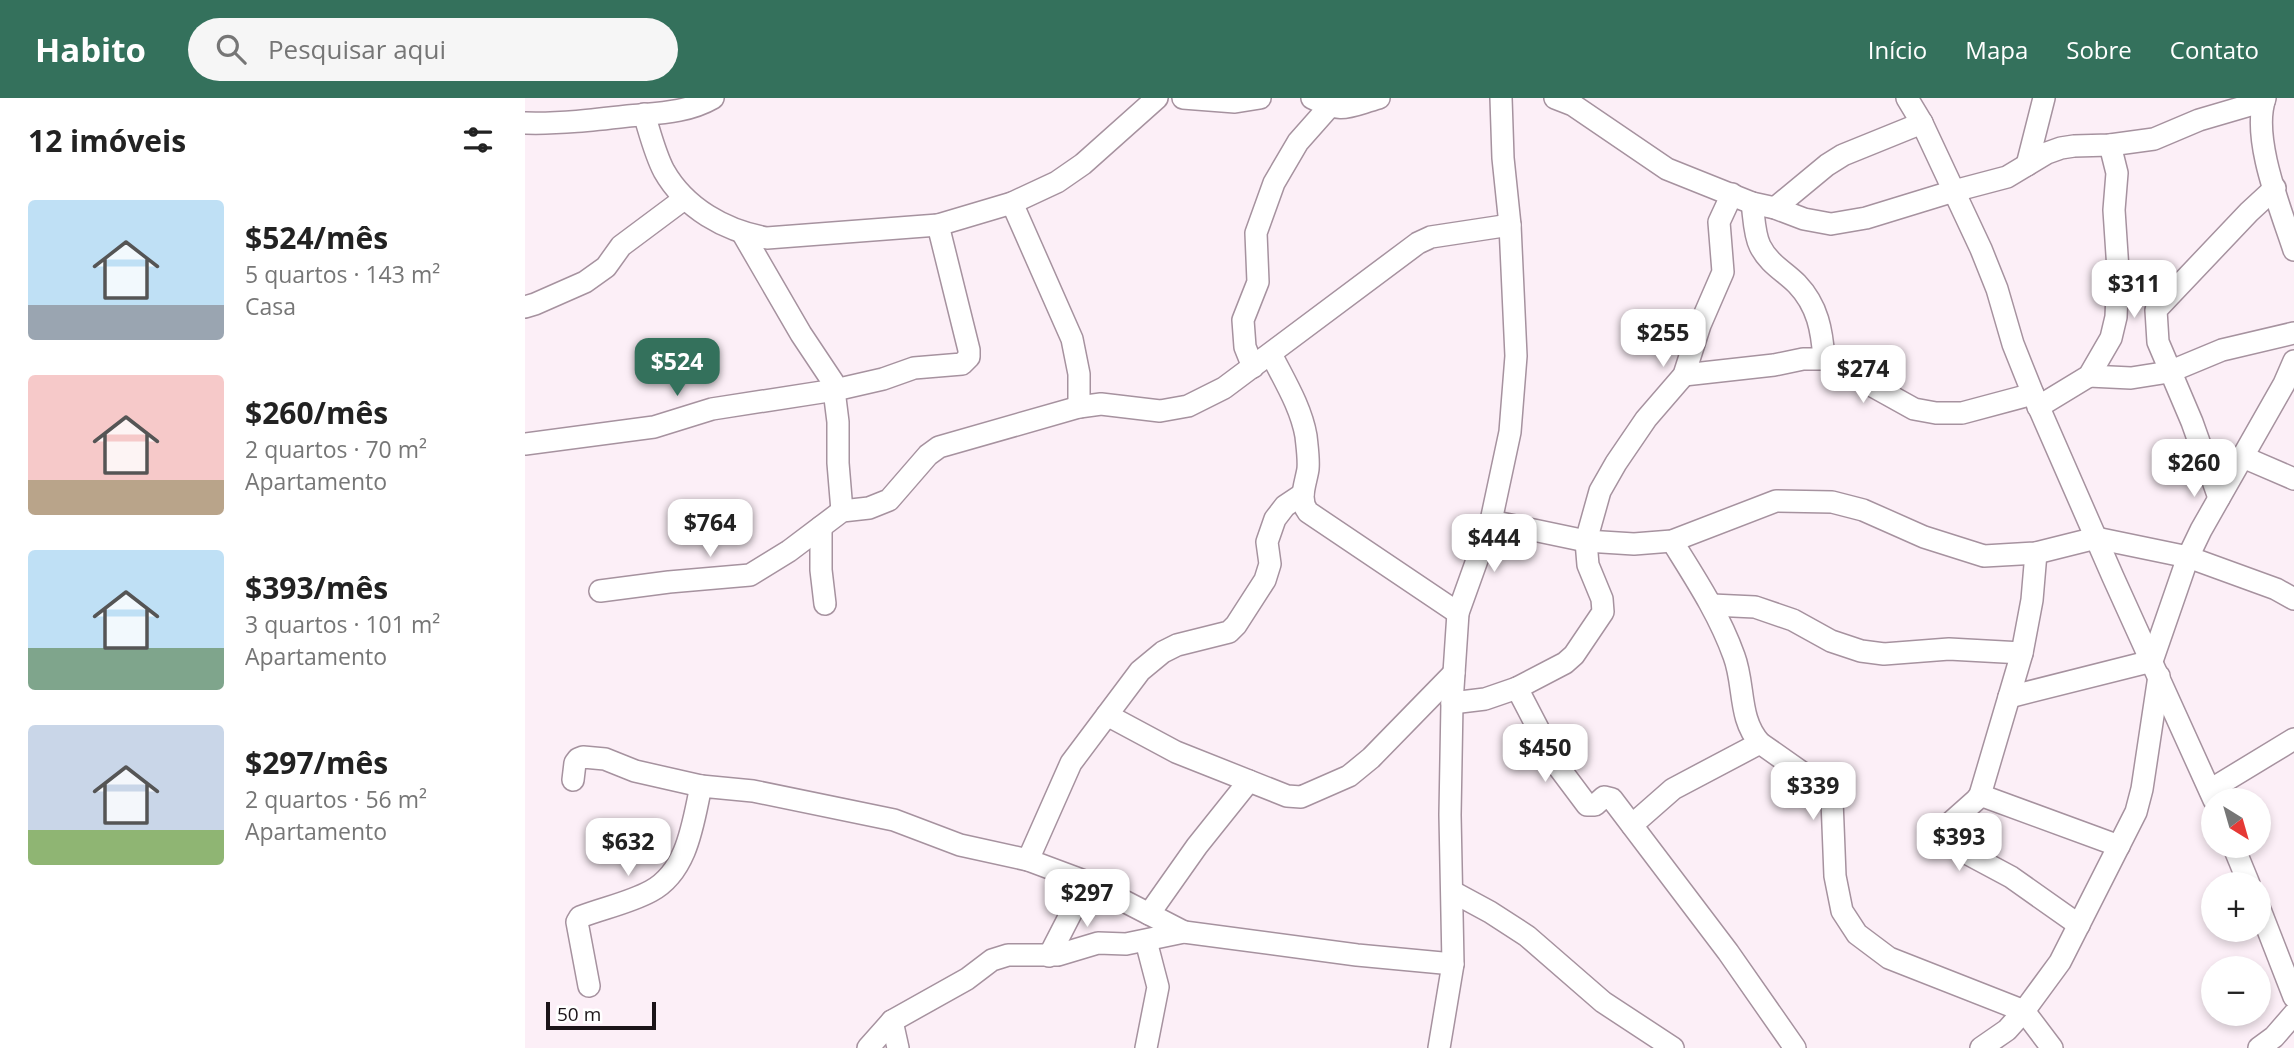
<!DOCTYPE html>
<html lang="pt">
<head>
<meta charset="utf-8">
<style>
	body { margin:0; font-family:"Open Sans",sans-serif; background:#f6f6f6; color:#222; height:100vh; display:flex; flex-direction:column; font-size:26px; white-space:nowrap }
	* { box-sizing:border-box; margin:0 }
	p { font-size:23px; color:#767676 }
	.icon { flex:none; width:38px; height:38px; fill:none; stroke:currentColor; stroke-width:2; stroke-linecap:round; stroke-linejoin:round }
	.map { position:relative; flex:1; overflow:hidden }
	.panel { display:flex; flex-direction:column; background:#fff; width:525px }
	.panel>* { flex:none }
	.needle { width:46px; rotate:143deg }
	.tools { position:absolute; left:1676px; top:690px; display:grid; gap:14px }
	.tools a { display:grid; place-items:center; width:70px; height:70px; border-radius:50%; background:#fff; box-shadow:0 4px 10px #0003; font-size:35px }
	.scale { position:absolute; left:21px; bottom:18px; width:110px; box-sizing:border-box; padding-left:7px; border:4px solid #1b1418; border-top:0; font-size:19px; line-height:24px; white-space:nowrap; color:#1b1418; -webkit-text-stroke:5px #fff; paint-order:stroke }
	.price { position:absolute; translate:-50% -60px; padding:0 16px; border-radius:14px; background:#fff; color:#222; font-size:23px; line-height:46px; filter:drop-shadow(0 2px 4px #0008) }
	.price::after { content:''; position:absolute; left:50%; top:42px; width:21px; height:16px; margin-left:-10px; background:inherit; clip-path:polygon(0 0,100% 0,50% 100%) }
	.price.selected { background:#34715c; color:#fff }
	ul { padding:0; list-style:none }
	li { display:flex; align-items:center; gap:21px; height:175px; padding:0 28px }
	li span { display:grid; place-items:center; flex:none; width:196px; height:140px; border-radius:7px; color:#555 }
	li>.icon { margin-inline-start:auto }
	span .icon { width:84px; height:84px; fill:#fffc; stroke-width:1 }
	li b { font-size:30px }
	h2 { display:flex; justify-content:space-between; align-items:center; height:84px; padding:0 28px; font-size:30px }
	header { display:flex; align-items:center; gap:42px; box-sizing:border-box; height:98px; padding:0 35px; background:#34715c; color:#fff }
	header strong { font-size:33px }
	nav { display:flex; gap:38px; margin-inline-start:auto; font-size:24px }
	.search { width:490px; height:63px; background:#f6f6f6; display:flex; align-items:center; gap:18px; box-sizing:border-box; padding:0 24px; border-radius:38px; color:#767676; font-size:26px }
	main { display:flex; flex:1; min-height:0 }
	.map>svg:first-child { display:block }
</style>
</head>
<body>
<header>
<strong>Habito</strong>
<div class="search"><svg class="icon" aria-label="search" viewBox="0 0 24 24"><circle cx="10" cy="10" r="6"/><path d="M15 15l6 6"/></svg>Pesquisar aqui</div>
<nav><a>Início</a><a>Mapa</a><a>Sobre</a><a>Contato</a></nav>
</header>
<main>
<section class="panel">
<h2>12 imóveis<svg class="icon" aria-label="filters" viewBox="0 0 24 24"><path d="M4 7h16M4 17h16"/><circle cx="9" cy="7" r="2"/><circle cx="15" cy="17" r="2"/></svg></h2>
<ul>
<li><span style="background:linear-gradient(#bfe0f5 75%,#9aa5b1 0)"><svg class="icon" aria-label="home" viewBox="0 0 24 24"><path d="M3 11l9-7 9 7M6 9v11h12V9"/></svg></span><div><b>$524/mês</b><p>5 quartos · 143 m²</p><p>Casa</p></div></li>
<li><span style="background:linear-gradient(#f6c9c9 75%,#b9a48a 0)"><svg class="icon" aria-label="home" viewBox="0 0 24 24"><path d="M3 11l9-7 9 7M6 9v11h12V9"/></svg></span><div><b>$260/mês</b><p>2 quartos · 70 m²</p><p>Apartamento</p></div></li>
<li><span style="background:linear-gradient(#bfe0f5 70%,#7fa58c 0)"><svg class="icon" aria-label="home" viewBox="0 0 24 24"><path d="M3 11l9-7 9 7M6 9v11h12V9"/></svg></span><div><b>$393/mês</b><p>3 quartos · 101 m²</p><p>Apartamento</p></div></li>
<li><span style="background:linear-gradient(#c9d6e8 75%,#8fb573 0)"><svg class="icon" aria-label="home" viewBox="0 0 24 24"><path d="M3 11l9-7 9 7M6 9v11h12V9"/></svg></span><div><b>$297/mês</b><p>2 quartos · 56 m²</p><p>Apartamento</p></div></li>
</ul>
</section>
<div class="map">
<svg width="1769" height="950" viewBox="0 0 1769 950">
	<rect width="100%" height="100%" fill="#fceff7"/>
	<g fill="none" stroke-linecap="round" stroke-linejoin="round">
		<defs>
			<g id="minor">
				<polyline points="658,0 710,4 735,0"/>
				<path d="M787,0c31,16 35,9 67,0"/>
				<polyline points="1030,0 1048,7 1142,71 1227,105 1250,110 1279,121 1306,126 1341,120 1429,93 1482,79 1522,55 1536,50 1549,48 1585,47 1629,41 1674,22 1739,3"/>
				<polyline points="1382,0 1397,25 1456,151 1472,191 1488,246 1508,296 1588,479 1689,702"/>
				<path d="M1740,0c-14,40 16,112 29,152"/>
				<path d="M119,16c6,19 11,40 20,57 21,37 61,60 103,67l171,-13 74,-22 45,-21 26,-18 74,-66"/>
				<path d="M0,25c35,1 69,-3 103,-7 30,-3 59,-3 85,-18"/>
				<polyline points="1502,67 1519,0"/>
				<polyline points="487,105 547,241 554,276 554,309"/>
				<path d="M1227,105c2,13 2,31 8,43 9,18 24,25 37,38 21,22 25,47 27,75"/>
				<polyline points="1250,110 1302,67 1318,57 1397,25"/>
				<polyline points="218,136 276,236 308,284 313,324 313,365 317,413"/>
				<polyline points="0,209 10,206 60,184 81,169 96,148 159,101"/>
				<path d="M746,256c13,26 30,53 35,82 1,10 3,23 2,33 -2,14 -10,30 0,43l150,101"/>
				<polyline points="728,269 720,249 718,222 733,184 731,135 749,85 773,44 804,9"/>
				<polyline points="1159,277 1249,267 1278,261 1299,261 1389,311 1411,315 1437,315 1508,296"/>
				<polyline points="1564,278 1606,280 1644,274 1697,252 1769,235"/>
				<polyline points="1513,309 1564,278 1586,240 1591,219 1593,172 1589,112 1592,75 1585,47"/>
				<polyline points="0,346 129,329 187,311 310,292 358,281 389,270 437,266 444,259 444,252 413,127"/>
				<polyline points="1718,359 1769,381"/>
				<polyline points="1694,400 1667,324 1633,244 1631,212 1724,114 1750,90"/>
				<polyline points="966,423 1061,443 1109,446 1147,443 1251,403 1307,404 1338,412 1399,439 1459,458 1511,455 1571,440 1663,459 1751,491 1769,501"/>
				<polyline points="296,429 296,472 300,506"/>
				<path d="M1147,443c23,37 47,73 62,115 11,29 4,63 26,87l40,28 23,18 9,11 3,76 7,35 15,23 32,24 135,53 28,37"/>
				<polyline points="1511,455 1507,502 1497,555 1455,697 1451,702 1415,734 1415,741 1486,779 1554,827"/>
				<polyline points="75,493 144,484 225,477 264,453 317,413 344,410 364,402 403,357 414,349 554,309 576,306 635,313 663,308 699,290 893,145 906,139 985,127"/>
				<polyline points="1187,507 1230,509 1268,522 1306,543 1336,553 1359,556 1424,551 1497,555"/>
				<polyline points="992,590 1032,667 1062,707 1070,707 1079,699 1087,701 1203,854 1270,950"/>
				<polyline points="1484,599 1627,563 1663,459 1676,432 1759,286 1769,263"/>
				<polyline points="927,605 960,601 992,590 1040,565 1049,557 1078,514 1077,501 1063,467 1061,443 1075,393 1091,365 1121,321 1159,277 1175,227 1198,174 1194,124 1207,96"/>
				<polyline points="582,617 651,654 762,698 776,699 824,678 846,660 929,575"/>
				<polyline points="48,682 50,665 53,661 58,659 80,661 110,673 176,688"/>
				<polyline points="1685,692 1769,641"/>
				<polyline points="1455,697 1594,748"/>
				<polyline points="1107,727 1148,691 1235,645"/>
				<polyline points="1708,747 1724,786"/>
				<polyline points="503,762 546,665 615,573 638,554 652,547 704,534 711,527 740,482 745,466 742,444 750,421 760,408 778,396"/>
				<polyline points="928,794 965,814 1002,838 1078,904 1148,950"/>
				<polyline points="1734,809 1769,899"/>
				<polyline points="624,816 672,748 724,683"/>
				<polyline points="524,858 562,784"/>
				<path d="M64,888l-12,-64 3,-5c23,-9 49,-14 71,-26 37,-20 42,-69 50,-105l52,5 141,29 66,25 68,15 59,22 97,50"/>
				<polyline points="367,923 373,950"/>
				<polyline points="343,950 367,923 442,881 467,862 483,857 533,857 573,845 601,846 659,834 832,857 928,866"/>
				<polyline points="621,950 633,889 621,843"/>
				<polyline points="914,950 928,866 925,717 927,605 933,515 966,423 985,334 991,258 985,127 978,60 976,0"/>
				<polyline points="1456,950 1482,932 1499,913 1535,864 1611,714 1617,691 1634,578"/>
				<polyline points="1734,950 1749,939 1769,916"/>
			</g>
		</defs>
		<use href="#minor" stroke="#a6929f" stroke-width="24"/>
		<use href="#minor" stroke="#fff" stroke-width="21"/>
	</g>
</svg>
<div class="tools">
<a><svg class="needle" viewBox="-14 -14 28 28"><path d="M0-13l5 13h-10z" fill="#e53935"/><path d="M0 13l5-13h-10z" fill="#767676"/></svg></a>
<a>+</a>
<a>−</a>
</div>
<div class="scale">50 m</div>
<b class="price" style="left:1609px;top:222px">$311</b>
<b class="price" style="left:1138px;top:271px">$255</b>
<b class="price selected" style="left:152px;top:300px">$524</b>
<b class="price" style="left:1338px;top:307px">$274</b>
<b class="price" style="left:1669px;top:401px">$260</b>
<b class="price" style="left:185px;top:461px">$764</b>
<b class="price" style="left:969px;top:476px">$444</b>
<b class="price" style="left:1020px;top:686px">$450</b>
<b class="price" style="left:1288px;top:724px">$339</b>
<b class="price" style="left:1434px;top:775px">$393</b>
<b class="price" style="left:103px;top:780px">$632</b>
<b class="price" style="left:562px;top:831px">$297</b>
</div>
</main>
</body>
</html>
